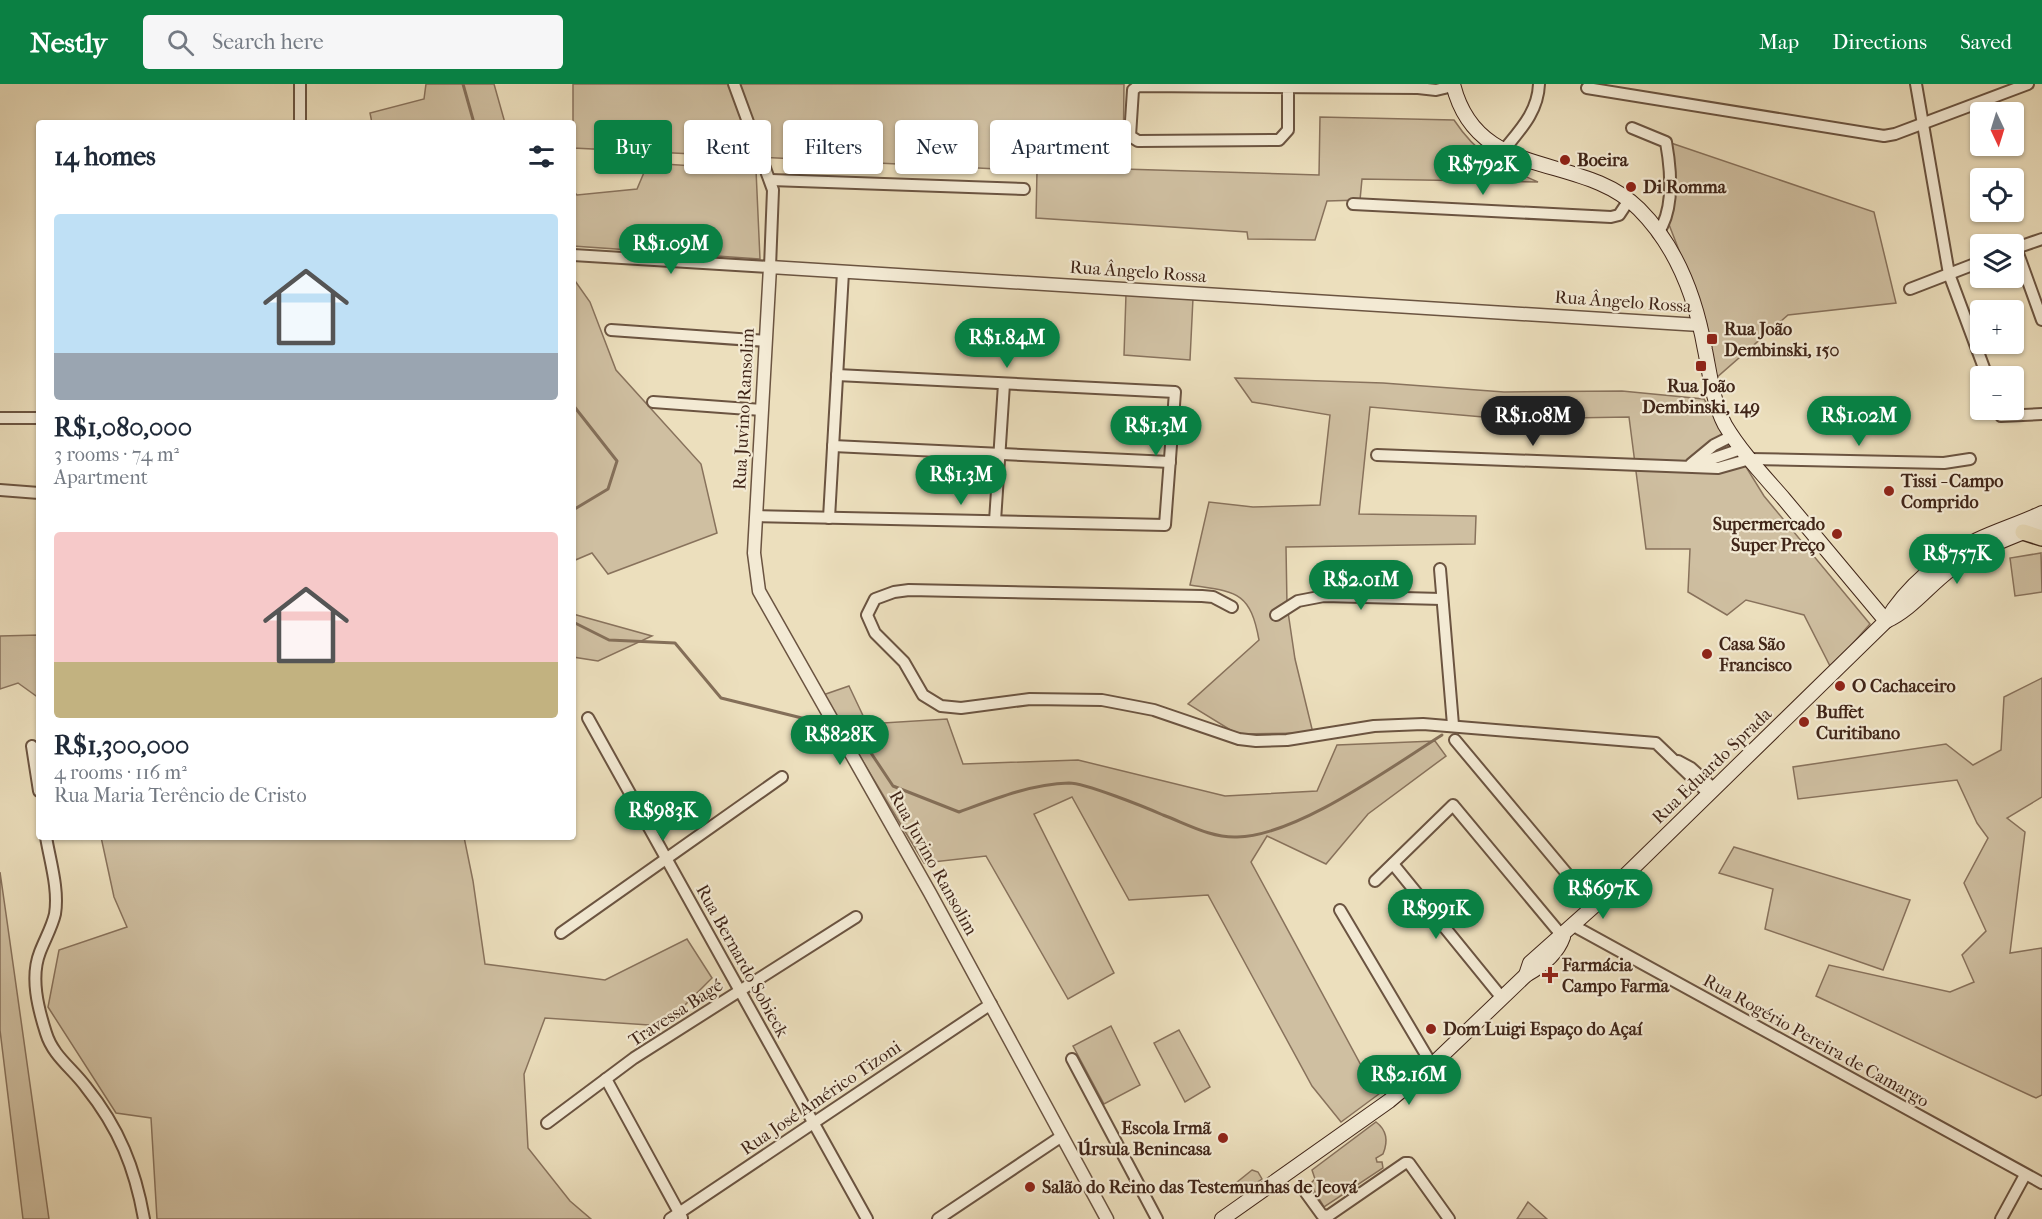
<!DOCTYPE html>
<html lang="en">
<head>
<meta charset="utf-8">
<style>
	body { margin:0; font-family:"IM FELL French Canon",serif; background:#f6f6f7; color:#1f2937; height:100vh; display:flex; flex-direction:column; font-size:22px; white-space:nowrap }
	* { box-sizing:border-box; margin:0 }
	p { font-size:20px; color:#747a83 }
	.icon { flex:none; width:33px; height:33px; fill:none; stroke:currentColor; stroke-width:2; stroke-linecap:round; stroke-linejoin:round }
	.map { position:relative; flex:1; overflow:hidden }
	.side { position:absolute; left:36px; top:36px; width:540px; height:720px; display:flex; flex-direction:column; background:#fff; border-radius:6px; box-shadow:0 2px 4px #0004 }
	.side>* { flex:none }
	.top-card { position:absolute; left:594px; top:36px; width:570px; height:54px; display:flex; gap:12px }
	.needle { width:39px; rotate:176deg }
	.fabs { position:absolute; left:1970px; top:18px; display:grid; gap:12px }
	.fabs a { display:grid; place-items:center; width:54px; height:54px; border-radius:6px; background:#fff; box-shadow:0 2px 4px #0004; font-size:30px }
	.price { position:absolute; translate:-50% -51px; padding:0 14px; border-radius:21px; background:#0b8043; color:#fff; font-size:20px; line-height:39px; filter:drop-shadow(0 2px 3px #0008) }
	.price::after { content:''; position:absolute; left:50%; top:36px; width:18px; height:14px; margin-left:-9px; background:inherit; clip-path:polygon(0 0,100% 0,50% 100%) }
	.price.current { background:#222; color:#fff }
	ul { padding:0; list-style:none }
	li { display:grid; align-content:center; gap:12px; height:318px; padding:0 18px }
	li span { display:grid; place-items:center; height:186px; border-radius:6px; color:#555 }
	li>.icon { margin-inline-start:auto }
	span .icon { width:108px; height:108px; fill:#fffc; stroke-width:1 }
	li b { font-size:26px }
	h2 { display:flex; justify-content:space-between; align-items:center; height:72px; padding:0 18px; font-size:26px }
	.tag { padding:0 21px; border-radius:6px; background:#fff; box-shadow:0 2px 4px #0004; font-size:21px; line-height:54px }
	.tag.current { background:#0b8043; color:#fff }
	header { display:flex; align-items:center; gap:36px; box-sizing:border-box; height:84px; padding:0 30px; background:#0b8043; color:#fff }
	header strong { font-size:28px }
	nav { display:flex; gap:33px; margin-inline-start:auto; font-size:21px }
	.search { width:420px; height:54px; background:#f6f6f7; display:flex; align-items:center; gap:15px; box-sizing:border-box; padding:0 21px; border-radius:6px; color:#747a83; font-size:22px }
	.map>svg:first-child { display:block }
</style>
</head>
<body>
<header>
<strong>Nestly</strong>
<div class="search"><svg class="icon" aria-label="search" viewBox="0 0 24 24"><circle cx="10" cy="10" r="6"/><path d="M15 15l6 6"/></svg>Search here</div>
<nav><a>Map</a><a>Directions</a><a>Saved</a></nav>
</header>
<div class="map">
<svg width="2042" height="1135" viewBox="0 0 2042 1135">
	<rect width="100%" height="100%" fill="#ecdfbd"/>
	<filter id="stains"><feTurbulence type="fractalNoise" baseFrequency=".00333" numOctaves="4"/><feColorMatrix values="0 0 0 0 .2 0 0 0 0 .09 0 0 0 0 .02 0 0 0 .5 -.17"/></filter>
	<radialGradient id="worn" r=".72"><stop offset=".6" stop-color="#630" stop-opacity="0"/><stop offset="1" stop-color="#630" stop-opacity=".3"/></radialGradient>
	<g fill="#cfbfa1" stroke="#88725c" stroke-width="1.5">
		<polygon points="426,0 494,0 505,39 372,39 370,29 424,15"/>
		<path d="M573,0h551l-1,85 196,6 1,-58 134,3c24,36 45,45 84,62l-176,-3 -2,21 -33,1 -12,39 -67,-1 -1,-7 -211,-14 1,-47 -464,-23z"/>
		<polygon points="1671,59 1874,128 1896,219 1788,231 1716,294 1696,210 1668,138"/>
		<polygon points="648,79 756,86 760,175 573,162 573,107 577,111 637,105"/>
		<polygon points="573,194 590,218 616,286 701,380 717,449 608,490 592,469 573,477"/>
		<polygon points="1126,210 1193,214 1190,276 1124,271"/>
		<path d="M1235,294l148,5 121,9 118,-1 82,8 60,97 106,128 -39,44 -27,-53 -58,-15 -19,15 -39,-23 2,-43h-44l-17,-132 -123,2 -136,-12 -11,107 117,2 -1,28 -189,3 1,58 8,54 18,74 -76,1 -49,-30 71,-64c-9,-50 -24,-48 -69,-55l19,-83 44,5 67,-2 10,-90 -78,-13z"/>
		<polygon points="2041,469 2042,508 2015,512 2010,474"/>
		<polygon points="573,530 652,552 598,577 573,573"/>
		<polygon points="39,551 39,614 18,599 0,605 0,552"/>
		<polygon points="2042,594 2042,713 2007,734 2025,748 2010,869 2042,864 2042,1011 2036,1014 1816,912 1829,881 1950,908 1974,898 1962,871 1986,847 1964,799 1988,754 1977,739 1957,696 1798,715 1793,683 1946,660 1973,681 2001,666 2004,613"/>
		<polygon points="849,602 867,640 947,635 963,680 1078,676 1225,712 1317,707 1337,661 1435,657 1446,672 1368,730 1326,780 1267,752 1251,778 1362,983 1383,1007 1341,1038 1312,1002 1208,811 1129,816 1072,713 1034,730 1114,889 1068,915 986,772 924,779 823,611"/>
		<polygon points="101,753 464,753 473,797 485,880 605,896 687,855 712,894 664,942 545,934 524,990 528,1064 570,1117 591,1135 157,1135 151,1034 116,1029 48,923 59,866 127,843 114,813"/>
		<polygon points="1734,763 1910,816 1883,886 1765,845 1773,805 1719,789"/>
		<polygon points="0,788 6,830 49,1135 23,1135 0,946"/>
		<polygon points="1111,942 1140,1001 1104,1020 1073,962"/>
		<polygon points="1179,946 1210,1003 1185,1018 1154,959"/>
		<path d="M1376,1038c12,9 12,20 7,32l-7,4 1,4h5l1,6 -59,39 -14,-23 5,-5 -3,-9z"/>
		<polygon points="1252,1086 1258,1088 1262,1095 1241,1109 1236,1099"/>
		<polygon points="1528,1118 1547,1135 1517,1135"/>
	</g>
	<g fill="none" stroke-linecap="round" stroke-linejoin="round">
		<g stroke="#846f59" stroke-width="3">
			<polyline points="463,0 474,39"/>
			<polyline points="573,321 617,377 608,405 573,426"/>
			<polyline points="573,538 609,556 675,559 721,614 810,636"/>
			<path d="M853,642l40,60 66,26c35,-13 72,-28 110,-29 16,0 76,24 94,32 24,9 48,23 74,22 60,-1 154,-70 205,-102"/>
		</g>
		<defs>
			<g id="minor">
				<polyline points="1916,0 1949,190 1987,292"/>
				<polyline points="1288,2 1288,46 1279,56 1138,57 1130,52 1133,6 1138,2 1418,4 1436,6 1453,2"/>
				<polyline points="1587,4 1884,52 1895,50 2028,0"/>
				<polyline points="300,39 300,0"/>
				<path d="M1632,44l34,14c5,28 9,67 -8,91"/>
				<path d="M1503,67c17,-21 35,-39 36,-67"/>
				<polyline points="771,96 1024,105"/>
				<polyline points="1353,120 1611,133 1619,131 1629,116"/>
				<polyline points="2016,164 2042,236"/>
				<polyline points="2013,165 2042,155"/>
				<polyline points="573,171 770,183 773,106 734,0"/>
				<polyline points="1910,205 1980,178"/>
				<polyline points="611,246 766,257"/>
				<polyline points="653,318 762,326"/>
				<polyline points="1999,326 2001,332 2042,330"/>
				<polyline points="0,334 39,334"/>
				<polyline points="833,362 1170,378"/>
				<polyline points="1377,371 1718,384 1750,375 1944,379 1970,375"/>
				<polyline points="1691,380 1714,361 1732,352"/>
				<polyline points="1694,381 1741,365"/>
				<polyline points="0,406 39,409"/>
				<polyline points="756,432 1165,441 1175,308 837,291"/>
				<polyline points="829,434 843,188"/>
				<polyline points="995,437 1004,300"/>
				<polyline points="1440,485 1453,641"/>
				<polyline points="1232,523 1213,513 1202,512 909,506 894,508 875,515 867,531 875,549 904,578 923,611 941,622 961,624 1030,615 1102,616 1154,626 1239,655 1256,657 1287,656 1374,642 1423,640 1656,659 1709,710"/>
				<polyline points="1276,531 1298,517 1324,512 1442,515"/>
				<polyline points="588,634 867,1135"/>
				<polyline points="1455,656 1594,822"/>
				<polyline points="32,662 39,707"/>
				<polyline points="1678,677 1691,684 1714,705"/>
				<path d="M46,753c4,24 13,52 9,77 -3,13 -10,25 -15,38 -10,25 -2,56 6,81 7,23 26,35 40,54 33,41 49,81 58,132"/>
				<polyline points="1393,780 1502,914"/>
				<polyline points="1375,797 1453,721 1563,853"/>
				<polyline points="1340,826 1432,981"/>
				<polyline points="1574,842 2042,1099"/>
				<polyline points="561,849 782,693"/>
				<polyline points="1072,975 1157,1135"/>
				<polyline points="606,995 682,1134"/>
				<polyline points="547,1039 634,974 856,833"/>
				<polyline points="1306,1109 1322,1131 1328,1132 1405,1079 1409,1079 1449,1135"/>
				<polyline points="670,1135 991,920"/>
				<polyline points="938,1135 1062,1052"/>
				<polyline points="2001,1135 2025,1091"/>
			</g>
			<polyline id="tertiary" points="1107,1135 930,809 759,507 754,469 770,183 1700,241"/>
			<g id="secondary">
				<path d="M1453,0c24,99 128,67 186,125 38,38 57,90 66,141 5,25 8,52 20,75 16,27 39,51 59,74 34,41 68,81 102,122"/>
				<path d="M1886,537c26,-12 42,-35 65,-52 27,-20 60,-32 91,-44"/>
				<path d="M1526,891l4,-12 64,-57 292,-285c20,-34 56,-64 91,-81 21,-10 44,-17 65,-27"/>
				<path d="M1222,1135l167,-118 43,-36 94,-90c16,-9 31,-21 37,-38"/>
			</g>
			<polyline id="primary" points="2023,448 2042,454"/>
		</defs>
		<use href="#minor" stroke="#6b5441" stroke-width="14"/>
		<use href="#tertiary" stroke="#6b5441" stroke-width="15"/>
		<use href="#secondary" stroke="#402518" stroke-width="16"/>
		<use href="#primary" stroke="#402518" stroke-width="18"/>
		<use href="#minor" stroke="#f3ead4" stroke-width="10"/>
		<use href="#tertiary" stroke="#f3ead4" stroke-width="12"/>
		<use href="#secondary" stroke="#f3ead4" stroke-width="14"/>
		<use href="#primary" stroke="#ecdfbd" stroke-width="15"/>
	</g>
	<g fill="#8f2418" stroke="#f3ead4" stroke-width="2">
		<circle cx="1565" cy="76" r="6"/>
		<circle cx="1631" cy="103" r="6"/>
		<rect x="1706" y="249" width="12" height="12" rx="3"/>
		<rect x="1695" y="276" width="12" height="12" rx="3"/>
		<circle cx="1889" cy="407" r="6"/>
		<circle cx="1837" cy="450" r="6"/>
		<circle cx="1707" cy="570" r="6"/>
		<circle cx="1840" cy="602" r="6"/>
		<circle cx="1804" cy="638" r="6"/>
		<path d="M1547 882h6v6h6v6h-6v6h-6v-6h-6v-6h6z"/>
		<circle cx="1431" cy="945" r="6"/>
		<circle cx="1223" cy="1054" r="6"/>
		<circle cx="1030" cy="1103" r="6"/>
	</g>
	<g text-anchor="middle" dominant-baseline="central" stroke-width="4.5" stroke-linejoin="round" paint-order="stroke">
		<g font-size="18" font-weight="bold" fill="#402518" stroke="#f3ead4" text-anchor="start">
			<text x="1577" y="76">Boeira</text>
			<text x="1643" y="103">Di Romma</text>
			<text x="1724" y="245">Rua João<tspan x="1724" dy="21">Dembinski, 150</tspan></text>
			<text x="1701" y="302" text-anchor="middle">Rua João<tspan x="1701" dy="21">Dembinski, 149</tspan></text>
			<text x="1901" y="397">Tissi - Campo<tspan x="1901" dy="21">Comprido</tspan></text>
			<text x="1825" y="440" text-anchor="end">Supermercado<tspan x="1825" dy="21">Super Preço</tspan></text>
			<text x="1719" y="560">Casa São<tspan x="1719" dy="21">Francisco</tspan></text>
			<text x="1852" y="602">O Cachaceiro</text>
			<text x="1816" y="628">Buffet<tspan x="1816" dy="21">Curitibano</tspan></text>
			<text x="1562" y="881">Farmácia<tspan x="1562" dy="21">Campo Farma</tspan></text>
			<text x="1443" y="945">Dom Luigi Espaço do Açaí</text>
			<text x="1211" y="1044" text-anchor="end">Escola Irmã<tspan x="1211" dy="21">Úrsula Benincasa</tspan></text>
			<text x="1042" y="1103">Salão do Reino das Testemunhas de Jeová</text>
		</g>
		<g font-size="18" fill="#402518" stroke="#f3ead4">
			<text transform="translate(1138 188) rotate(4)">Rua Ângelo Rossa</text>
			<text transform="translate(1623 218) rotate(4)">Rua Ângelo Rossa</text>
			<text transform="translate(744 325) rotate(-87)">Rua Juvino Ransolim</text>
			<text transform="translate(1712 682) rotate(-44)">Rua Eduardo Sprada</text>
			<text transform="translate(933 779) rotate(61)">Rua Juvino Ransolim</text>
			<text transform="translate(742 877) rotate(61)">Rua Bernardo Sobieck</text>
			<text transform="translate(676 929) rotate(-33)">Travessa Bagé</text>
			<text transform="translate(1816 957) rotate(29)">Rua Rogério Pereira de Camargo</text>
			<text transform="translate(821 1014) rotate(-34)">Rua José Américo Tizoni</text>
		</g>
	</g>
	<rect width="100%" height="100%" filter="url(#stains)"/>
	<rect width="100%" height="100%" fill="url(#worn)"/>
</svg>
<div class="fabs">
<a><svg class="needle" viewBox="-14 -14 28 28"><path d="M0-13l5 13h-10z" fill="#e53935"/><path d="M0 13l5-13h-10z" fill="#747a83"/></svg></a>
<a><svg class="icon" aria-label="locate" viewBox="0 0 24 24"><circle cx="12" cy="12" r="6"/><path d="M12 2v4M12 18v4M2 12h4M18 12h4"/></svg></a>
<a><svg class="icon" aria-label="layers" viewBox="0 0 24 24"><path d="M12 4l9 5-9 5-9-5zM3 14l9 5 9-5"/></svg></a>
<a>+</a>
<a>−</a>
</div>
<b class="price" style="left:1483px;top:112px">R$792K</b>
<b class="price" style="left:671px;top:191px">R$1.09M</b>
<b class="price" style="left:1007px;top:285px">R$1.84M</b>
<b class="price current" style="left:1533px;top:363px">R$1.08M</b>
<b class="price" style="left:1859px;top:363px">R$1.02M</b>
<b class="price" style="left:1156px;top:373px">R$1.3M</b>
<b class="price" style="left:961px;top:422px">R$1.3M</b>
<b class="price" style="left:1957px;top:501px">R$757K</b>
<b class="price" style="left:1361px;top:527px">R$2.01M</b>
<b class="price" style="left:840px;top:682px">R$828K</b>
<b class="price" style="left:663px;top:758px">R$983K</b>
<b class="price" style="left:1603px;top:836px">R$697K</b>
<b class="price" style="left:1436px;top:856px">R$991K</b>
<b class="price" style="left:1409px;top:1022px">R$2.16M</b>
<div class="top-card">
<a class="tag current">Buy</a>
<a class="tag">Rent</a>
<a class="tag">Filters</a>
<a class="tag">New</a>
<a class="tag">Apartment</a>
</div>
<section class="side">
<h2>14 homes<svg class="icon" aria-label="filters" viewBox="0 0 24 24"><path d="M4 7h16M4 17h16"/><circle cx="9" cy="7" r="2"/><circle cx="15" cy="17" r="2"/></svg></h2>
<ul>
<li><span style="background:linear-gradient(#bfe0f5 75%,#9aa5b1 0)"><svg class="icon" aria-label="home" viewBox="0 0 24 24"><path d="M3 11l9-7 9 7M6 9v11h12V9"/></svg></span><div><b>R$1,080,000</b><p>3 rooms · 74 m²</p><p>Apartment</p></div></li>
<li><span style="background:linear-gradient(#f6c9c9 70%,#c2b280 0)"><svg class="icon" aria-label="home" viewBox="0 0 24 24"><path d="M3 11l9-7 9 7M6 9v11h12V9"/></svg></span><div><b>R$1,300,000</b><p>4 rooms · 116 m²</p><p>Rua Maria Terêncio de Cristo</p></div></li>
</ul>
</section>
</div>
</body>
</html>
